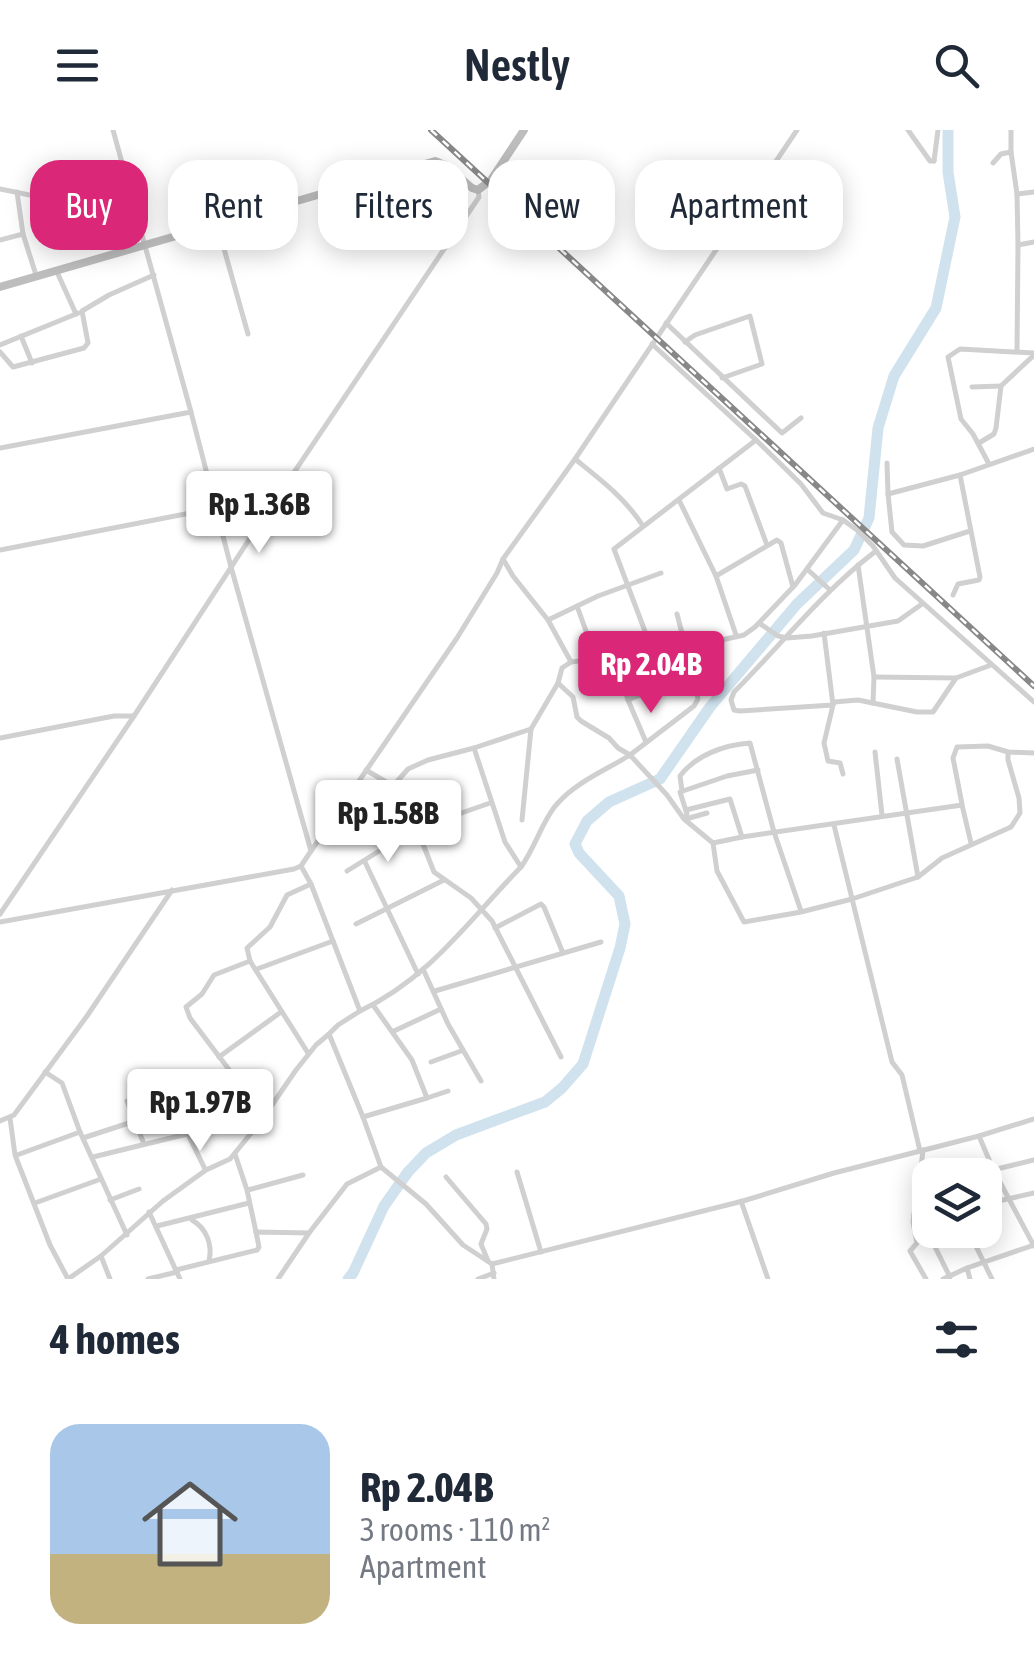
<!DOCTYPE html>
<html lang="en">
<head>
<meta charset="utf-8">
<style>
	body { margin:0; font-family:"Asap Condensed",sans-serif; background:#f2f2f3; color:#1f2937; height:100vh; display:flex; flex-direction:column; font-size:38px; white-space:nowrap }
	* { box-sizing:border-box; margin:0 }
	p { font-size:32px; color:#747a83 }
	.icon { flex:none; width:55px; height:55px; fill:none; stroke:currentColor; stroke-width:2; stroke-linecap:round; stroke-linejoin:round }
	.map { position:relative; height:1149px; overflow:hidden }
	.drawer { display:flex; flex-direction:column; background:#fff; flex:1 }
	.drawer>* { flex:none }
	.banner { position:absolute; left:30px; top:30px; width:975px; height:90px; display:flex; gap:20px }
	.fabs { position:absolute; left:912px; top:1028px; display:grid; gap:20px }
	.fabs a { display:grid; place-items:center; width:90px; height:90px; border-radius:20px; background:#fff; box-shadow:0 5px 25px #0003; font-size:50px }
	.price { position:absolute; translate:-50% -85px; padding:0 22px; border-radius:10px; background:#fff; color:#222; font-size:32px; line-height:65px; filter:drop-shadow(0 2px 5px #0008) }
	.price::after { content:''; position:absolute; left:50%; top:60px; width:30px; height:22px; margin-left:-15px; background:inherit; clip-path:polygon(0 0,100% 0,50% 100%) }
	.price.current { background:#db2777; color:#fff }
	ul { padding:0; list-style:none }
	li { display:flex; align-items:center; gap:30px; height:250px; padding:0 50px }
	li span { display:grid; place-items:center; flex:none; width:280px; height:200px; border-radius:30px; color:#555 }
	li>.icon { margin-inline-start:auto }
	span .icon { width:120px; height:120px; fill:#fffc; stroke-width:1 }
	li b { font-size:42px }
	h2 { display:flex; justify-content:space-between; align-items:center; height:120px; padding:0 50px; font-size:42px }
	.chip { padding:0 35px; border-radius:30px; background:#fff; box-shadow:0 5px 25px #0003; font-size:35px; line-height:90px }
	.chip.current { background:#db2777; color:#fff }
	header { display:flex; justify-content:space-between; align-items:center; height:130px; padding:0 50px; background:#fff; font-size:45px; font-weight:600 }
	.map>svg:first-child { display:block }
</style>
</head>
<body>
<header><svg class="icon" aria-label="menu" viewBox="0 0 24 24"><path d="M4 6h16M4 12h16M4 18h16"/></svg>Nestly<svg class="icon" aria-label="search" viewBox="0 0 24 24"><circle cx="10" cy="10" r="6"/><path d="M15 15l6 6"/></svg></header>
<div class="map">
<svg width="1034" height="1149" viewBox="0 0 1034 1149">
	<rect width="100%" height="100%" fill="#fff"/>
	<g fill="none" stroke-linecap="round" stroke-linejoin="round">
		<polyline stroke="#cfe2ee" stroke-width="11" points="348,1149 353,1143 384,1076 408,1042 426,1023 456,1005 545,972 562,958 583,934 620,818 625,794 619,766 579,723 575,714 587,691 609,672 660,649 710,577 797,474 854,420 869,388 878,298 894,246 936,178 955,87 948,42 948,0"/>
		<g stroke="#d0d0d0" stroke-width="5">
			<polyline points="908,0 930,31 934,31"/>
			<polyline points="1011,22 1011,0"/>
			<polyline points="934,31 938,0"/>
			<polyline points="993,33 1001,24 1011,22 1017,64 1034,62"/>
			<polyline points="0,59 137,87 113,0"/>
			<polyline points="17,62 23,104 36,145"/>
			<polyline points="1017,64 1018,115"/>
			<polyline points="217,94 248,204"/>
			<polyline points="0,110 23,104"/>
			<polyline points="57,142 76,184 78,183"/>
			<polyline points="666,193 782,303 801,288"/>
			<polyline points="21,206 32,233"/>
			<polyline points="685,212 695,205 750,186 762,234 722,248"/>
			<polyline points="652,214 756,310"/>
			<polyline points="0,215 76,184"/>
			<polyline points="1017,221 1018,115 1034,112"/>
			<polyline points="0,222 13,237 84,218 88,213 82,181 109,165 154,145"/>
			<polyline points="972,257 1001,256"/>
			<polyline points="979,313 994,304 996,298 1001,256 1034,225"/>
			<polyline points="0,318 191,282 137,87"/>
			<path d="M575,329c26,21 50,39 68,67"/>
			<polyline points="887,333 888,364 960,345 1034,319"/>
			<polyline points="989,334 973,304 961,289 948,227 960,219 1034,223"/>
			<polyline points="719,338 727,359 741,354 745,356 767,415"/>
			<polyline points="888,364 892,402 904,415 923,416 970,401"/>
			<polyline points="679,370 716,446 736,505"/>
			<polyline points="0,420 216,378"/>
			<path d="M876,421c-53,40 -95,94 -142,141l-3,8 3,10 6,1 93,-6 1,-3 24,-2 59,12h16l23,-34 35,-13"/>
			<polyline points="503,429 513,446 548,490"/>
			<polyline points="858,435 874,547 873,573"/>
			<polyline points="807,439 830,460"/>
			<polyline points="716,446 777,410 781,413 793,457"/>
			<polyline points="953,465 958,454 979,450 980,447 960,345"/>
			<polyline points="577,476 596,529"/>
			<polyline points="759,493 778,506 787,508 812,506 898,491 922,474"/>
			<polyline points="824,503 833,575 824,613 828,631 840,633 843,644"/>
			<polyline points="652,520 614,419 756,310 801,354 823,383 843,390 857,400 873,416 895,448 1034,572"/>
			<polyline points="614,525 628,570 692,542 677,484"/>
			<polyline points="571,532 548,490 598,466 661,443"/>
			<polyline points="874,547 956,548"/>
			<polyline points="558,553 573,567 577,587 581,591 609,608 618,618 630,625 694,576 698,569 692,542"/>
			<polyline points="628,570 646,612"/>
			<polyline points="0,608 114,586 134,586"/>
			<polyline points="474,618 505,712 521,737"/>
			<polyline points="875,622 882,685"/>
			<polyline points="897,629 918,747"/>
			<polyline points="366,640 393,656 401,684 421,709 434,742 471,768 492,791 561,927"/>
			<polyline points="393,656 408,639 428,630 474,618 531,599 558,553 562,538 571,532 699,515 744,505 755,497 795,455 843,390"/>
			<path d="M682,661l-2,-15c16,-21 44,-31 70,-33l24,89 27,79"/>
			<polyline points="962,674 953,628 957,617 988,616 1008,622 1034,623"/>
			<polyline points="686,680 730,669 742,707"/>
			<polyline points="684,688 687,684 680,662 727,646 758,640"/>
			<polyline points="686,689 707,683"/>
			<polyline points="522,690 531,599"/>
			<polyline points="834,695 892,932 902,945 920,1021"/>
			<polyline points="713,713 742,707 962,675 971,713"/>
			<polyline points="311,721 457,508 497,443 503,429 575,329 797,0"/>
			<polyline points="365,732 418,844"/>
			<polyline points="347,741 413,700 490,673"/>
			<polyline points="0,784 134,586 254,402 479,67 478,60"/>
			<polyline points="0,792 294,739 301,736 311,721 231,437 191,282"/>
			<polyline points="356,794 444,750"/>
			<polyline points="495,798 541,774 544,777 563,823"/>
			<polyline points="250,831 214,845 202,864 186,877 190,888 264,986"/>
			<polyline points="257,839 333,811"/>
			<polyline points="423,839 448,894 481,951"/>
			<polyline points="435,861 601,812"/>
			<path d="M360,881c70,-33 109,-91 161,-144 14,-19 22,-48 36,-63 19,-22 49,-34 73,-49l37,40 17,24 29,24 4,28 27,51 57,-10 51,-13 66,-22 24,-19 69,-31 9,-14 -1,-15 -11,-38v-8"/>
			<polyline points="394,901 441,879"/>
			<polyline points="308,923 250,831 247,818 270,797 287,765 311,754"/>
			<polyline points="219,927 281,882"/>
			<polyline points="431,932 461,921"/>
			<polyline points="45,942 62,953 80,1002 127,1105"/>
			<polyline points="427,968 448,961"/>
			<polyline points="363,987 427,968 412,930 373,875"/>
			<polyline points="10,988 15,1025 50,1115 68,1149"/>
			<polyline points="0,991 14,985 87,886 172,760"/>
			<polyline points="135,991 144,1014"/>
			<polyline points="979,1006 993,1039 1034,1116"/>
			<polyline points="83,1008 135,991 127,971"/>
			<polyline points="923,1020 920,1047 928,1080 914,1083 913,1092 917,1113 910,1121 926,1149"/>
			<polyline points="235,1024 247,1060 256,1102"/>
			<polyline points="17,1025 80,1002"/>
			<polyline points="93,1027 187,1004"/>
			<polyline points="381,1037 426,1074 463,1115 492,1134 743,1071 834,1043 979,1006 1034,989"/>
			<polyline points="205,1039 175,978 238,952"/>
			<polyline points="517,1042 541,1122"/>
			<polyline points="972,1045 1034,1030"/>
			<polyline points="446,1047 486,1094 487,1099 481,1114 488,1131"/>
			<polyline points="248,1060 303,1045"/>
			<polyline points="110,1070 139,1059"/>
			<polyline points="741,1071 768,1149"/>
			<polyline points="35,1073 101,1049"/>
			<polyline points="985,1074 1034,1063"/>
			<polyline points="149,1082 180,1149"/>
			<path d="M192,1090c14,8 21,24 17,41"/>
			<polyline points="157,1096 249,1073"/>
			<polyline points="968,1100 992,1149"/>
			<polyline points="934,1115 950,1147"/>
			<polyline points="101,1126 110,1149"/>
			<polyline points="492,1134 494,1149"/>
			<polyline points="967,1138 1034,1115"/>
			<polyline points="176,1140 257,1120 259,1117 256,1102 309,1103"/>
			<polyline points="68,1149 101,1126 163,1071 206,1040 230,1029 261,991 296,940 316,915 329,904"/>
			<polyline points="148,1149 177,1142"/>
			<polyline points="278,1149 309,1103 347,1054 381,1037 363,987 329,904 338,895 360,881 311,754 301,736"/>
			<polyline points="478,1149 494,1143"/>
			<polyline points="943,1149 967,1138 970,1149"/>
		</g>
		<polyline stroke="#bdbdbd" stroke-width="8" points="0,157 435,31 445,35 472,58 478,60 491,50 524,0"/>
		<defs>
			<polyline id="rail" points="431,0 1034,556"/>
		</defs>
		<use href="#rail" stroke="#888" stroke-width="6"/>
		<use href="#rail" stroke="#fff" stroke-width="2.5" stroke-dasharray="8" stroke-linecap="butt"/>
	</g>
</svg>
<div class="fabs">
<a><svg class="icon" aria-label="layers" viewBox="0 0 24 24"><path d="M12 4l9 5-9 5-9-5zM3 14l9 5 9-5"/></svg></a>
</div>
<b class="price" style="left:259px;top:426px">Rp 1.36B</b>
<b class="price current" style="left:651px;top:586px">Rp 2.04B</b>
<b class="price" style="left:388px;top:735px">Rp 1.58B</b>
<b class="price" style="left:200px;top:1024px">Rp 1.97B</b>
<div class="banner">
<a class="chip current">Buy</a>
<a class="chip">Rent</a>
<a class="chip">Filters</a>
<a class="chip">New</a>
<a class="chip">Apartment</a>
</div>
</div>
<section class="drawer">
<h2>4 homes<svg class="icon" aria-label="filters" viewBox="0 0 24 24"><path d="M4 7h16M4 17h16"/><circle cx="9" cy="7" r="2"/><circle cx="15" cy="17" r="2"/></svg></h2>
<ul>
<li><span style="background:linear-gradient(#a9c7e8 65%,#c2b280 0)"><svg class="icon" aria-label="home" viewBox="0 0 24 24"><path d="M3 11l9-7 9 7M6 9v11h12V9"/></svg></span><div><b>Rp 2.04B</b><p>3 rooms · 110 m²</p><p>Apartment</p></div></li>
</ul>
</section>
</body>
</html>
